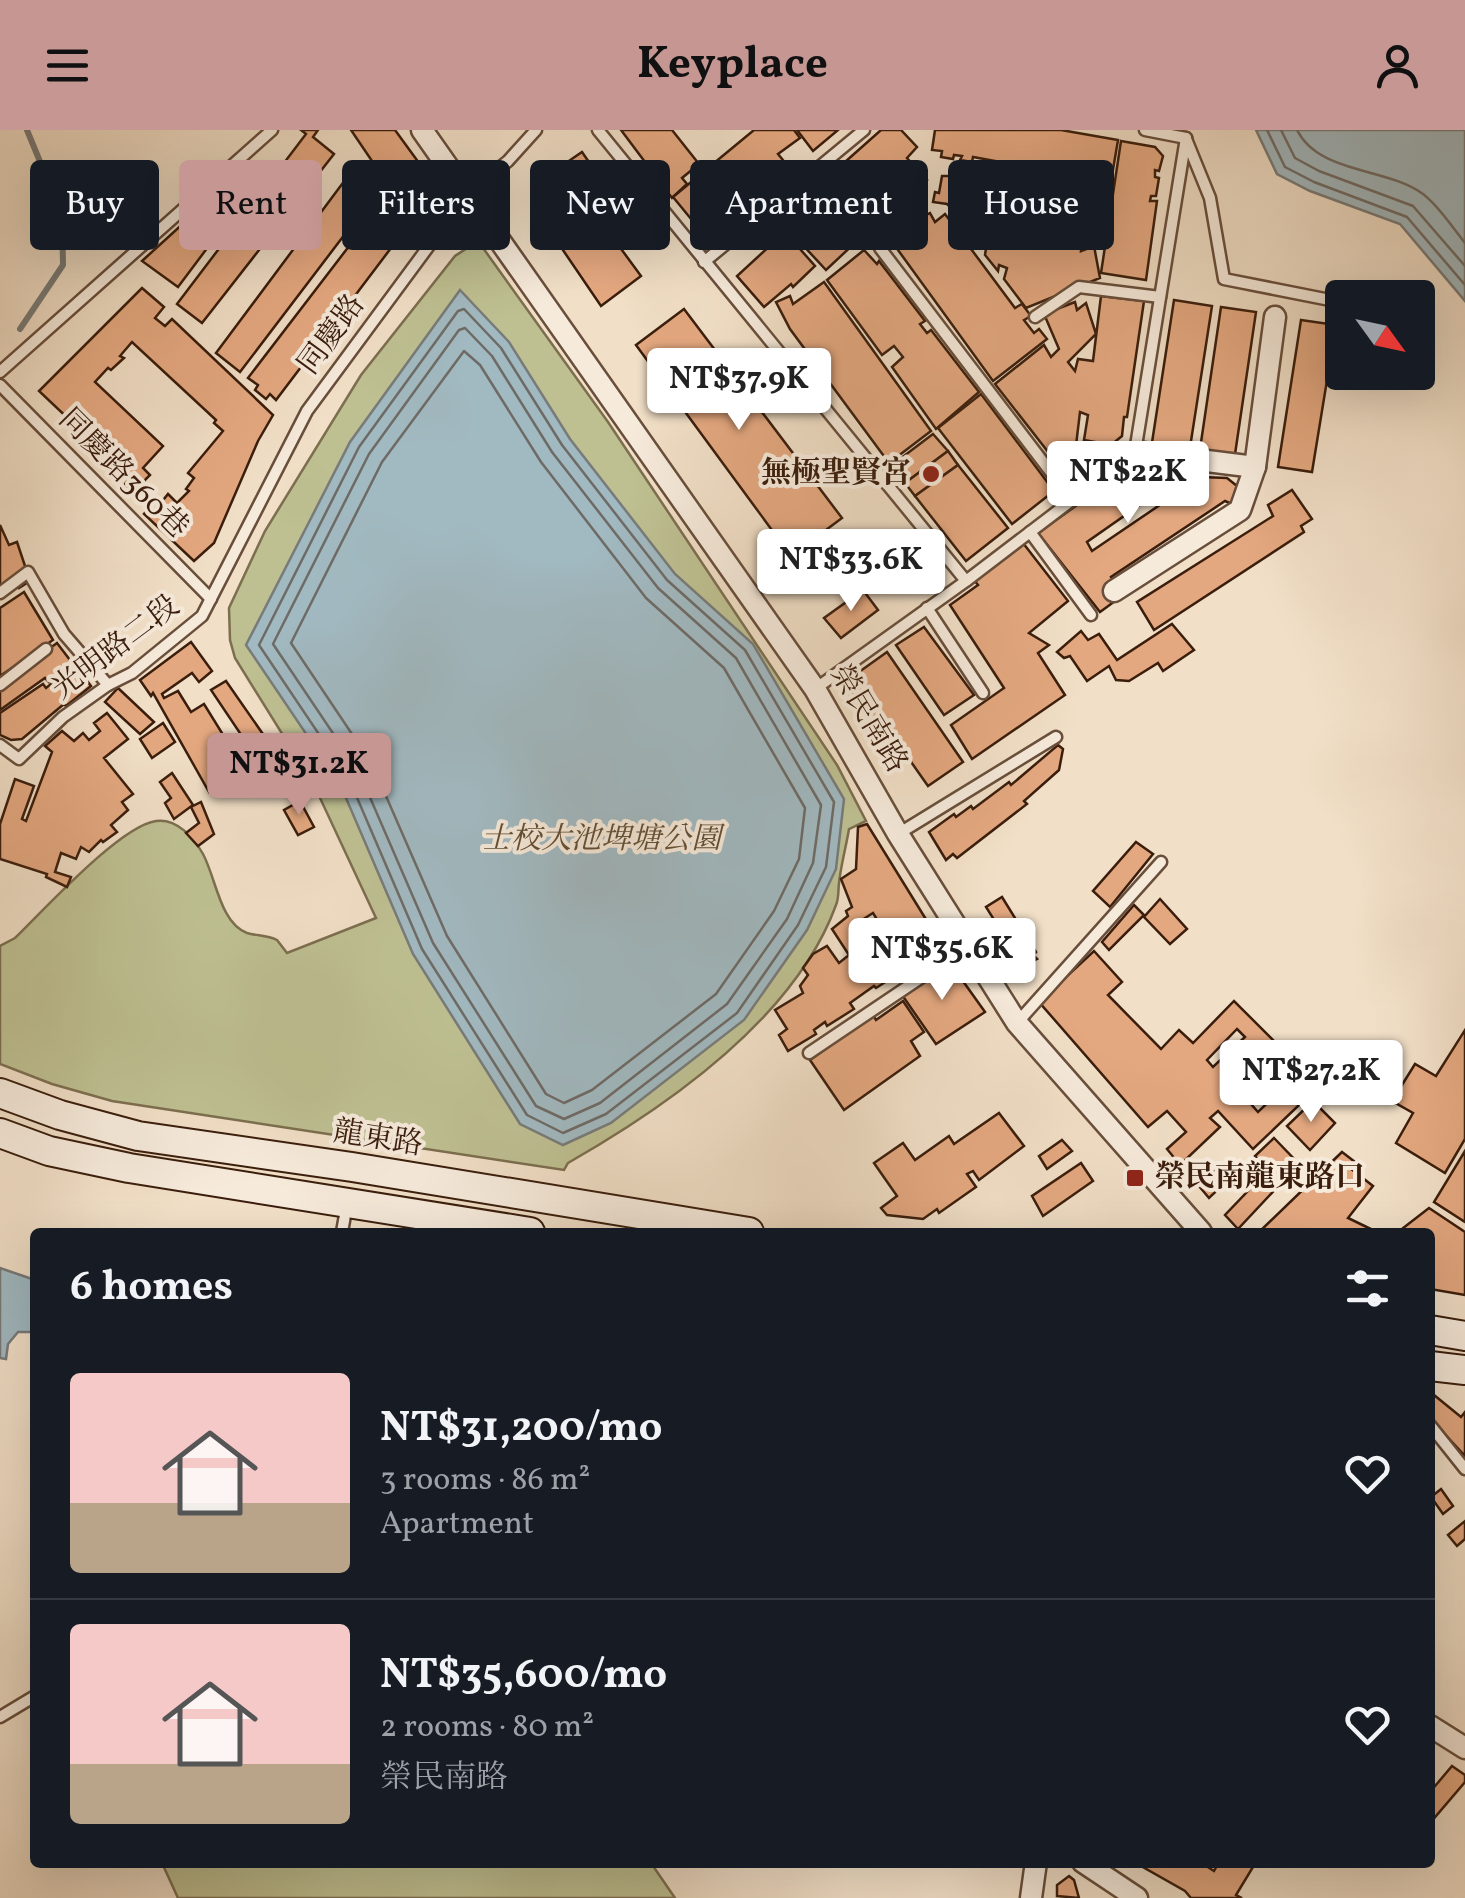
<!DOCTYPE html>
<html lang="en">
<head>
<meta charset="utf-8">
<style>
	body { margin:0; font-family:Vollkorn,"Noto Serif TC",serif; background:#242831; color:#f1f3f6; height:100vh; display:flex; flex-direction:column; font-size:38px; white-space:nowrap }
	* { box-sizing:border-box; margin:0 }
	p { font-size:32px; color:#9ea1a6 }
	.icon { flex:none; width:55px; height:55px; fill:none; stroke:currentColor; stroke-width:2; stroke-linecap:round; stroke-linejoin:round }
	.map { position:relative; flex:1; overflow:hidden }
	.sheet { position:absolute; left:30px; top:1098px; width:1405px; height:640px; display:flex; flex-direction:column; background:#171b24; border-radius:10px; box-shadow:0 10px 40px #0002 }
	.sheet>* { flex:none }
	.top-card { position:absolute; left:30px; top:30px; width:1405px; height:90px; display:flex; gap:20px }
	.needle { width:65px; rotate:123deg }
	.tools { position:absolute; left:1325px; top:150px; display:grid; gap:20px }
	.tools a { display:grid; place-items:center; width:110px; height:110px; border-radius:10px; background:#171b24; box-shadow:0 10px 40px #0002; font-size:50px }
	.price { position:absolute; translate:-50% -85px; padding:0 22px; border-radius:10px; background:#fff; color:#222; font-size:32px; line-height:65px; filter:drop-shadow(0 2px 5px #0008) }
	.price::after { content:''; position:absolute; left:50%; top:60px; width:30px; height:22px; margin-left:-15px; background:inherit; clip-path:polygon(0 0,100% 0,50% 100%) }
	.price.on { background:#c59692; color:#111 }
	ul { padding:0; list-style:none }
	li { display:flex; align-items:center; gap:30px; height:250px; padding:0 40px }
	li+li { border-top:2px solid #363941 }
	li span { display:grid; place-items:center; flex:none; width:280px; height:200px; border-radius:10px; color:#555 }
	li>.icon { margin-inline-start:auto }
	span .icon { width:120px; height:120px; fill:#fffc; stroke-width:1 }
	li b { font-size:42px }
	h2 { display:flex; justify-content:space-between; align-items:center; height:120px; padding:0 40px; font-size:42px }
	.tag { padding:0 35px; border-radius:10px; background:#171b24; box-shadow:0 10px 40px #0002; font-size:35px; line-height:90px }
	.tag.on { background:#c59692; color:#111 }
	header { display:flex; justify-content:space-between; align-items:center; height:130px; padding:0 40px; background:#c59692; color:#111; font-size:45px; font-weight:700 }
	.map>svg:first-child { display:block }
</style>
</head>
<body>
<header><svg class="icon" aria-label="menu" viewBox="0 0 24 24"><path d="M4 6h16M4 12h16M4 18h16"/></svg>Keyplace<svg class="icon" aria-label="person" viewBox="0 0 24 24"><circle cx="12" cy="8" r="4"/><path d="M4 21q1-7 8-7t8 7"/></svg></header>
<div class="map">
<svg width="1465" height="1768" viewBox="0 0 1465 1768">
	<rect width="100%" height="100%" fill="#f1dfc7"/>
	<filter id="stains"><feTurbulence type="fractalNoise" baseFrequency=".002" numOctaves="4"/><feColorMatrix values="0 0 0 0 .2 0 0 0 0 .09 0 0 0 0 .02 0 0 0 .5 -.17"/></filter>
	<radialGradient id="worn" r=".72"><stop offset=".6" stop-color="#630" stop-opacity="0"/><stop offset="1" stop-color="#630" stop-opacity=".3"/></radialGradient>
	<g fill="#bec092" stroke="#7c6e4f" stroke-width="2.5">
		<path d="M478,111l130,181 229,343 29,56 -17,8c-3,18 -8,36 -10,54 -1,8 0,15 -3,22 -41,113 -168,201 -268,258l-4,7 -452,-69 -60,-17 -52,-20v-118l15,-8c29,-28 105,-112 141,-117 21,-3 38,17 47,33 13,24 17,69 44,79 10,3 20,2 30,7l10,13 89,-35 -62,-133 -79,-127 -5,-18 -1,-32 36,-77 96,-156 94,-119z"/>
		<polygon points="162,1733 651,1733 675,1768 178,1768"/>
	</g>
	<g fill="#a1b9c1" stroke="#787b79" stroke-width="2.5">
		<polygon points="1256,0 1465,0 1465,171 1400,94 1310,61 1277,44"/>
		<polygon points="460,160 509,212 570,309 675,444 753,514 844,669 836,739 807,800 744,890 611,993 563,1015 520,994 413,824 340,654 246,515 350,312"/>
		<polygon points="0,1138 35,1150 35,1202 18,1202 8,1214 6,1229 0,1228"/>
	</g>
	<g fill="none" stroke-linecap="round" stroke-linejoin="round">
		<g stroke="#6e6b66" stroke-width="2.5">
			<polyline points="1267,0 1285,37 1314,52 1407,87 1465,155"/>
			<polyline points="1281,0 1295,28 1319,41 1413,76 1465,136"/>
			<path d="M1297,0c22,44 89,37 126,64 16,12 29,33 42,49"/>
			<polygon points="464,179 501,218 562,315 667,450 745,520 834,672 826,737 798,795 737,883 606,984 563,1003 527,985 422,819 349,649 259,515 359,317 458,181"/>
			<polygon points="465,198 492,226 552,322 658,458 736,528 821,675 813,733 787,789 727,874 600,973 564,989 536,976 433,813 359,642 273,514 369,324 459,200"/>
			<polygon points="464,221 480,235 541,332 646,468 724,538 805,678 799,729 774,781 716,864 592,960 564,973 546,964 447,806 372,634 291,513 382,332"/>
		</g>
		<polyline stroke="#787b79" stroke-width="6" points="20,199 63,135 62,85 27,0"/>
	</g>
	<g fill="#e4a880" stroke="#3a1d0c" stroke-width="2.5" fill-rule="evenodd">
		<polygon points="301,0 318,0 313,7 334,24 202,193 177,174 306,4"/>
		<polygon points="351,0 395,0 427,44 395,65"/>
		<polygon points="621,0 672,0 699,34 682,48 687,54 672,68"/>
		<polygon points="754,0 794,0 800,8 778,24 792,41 771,60 758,42 748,50 762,69 751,78 739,62 728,73 724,68 714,78 732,98 718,109 705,106 673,67"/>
		<polygon points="797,0 838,0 813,21"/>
		<polygon points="881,0 901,0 917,17 907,28 927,50 909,68 901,60 898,63 887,52 891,48 887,44 873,59 877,63 868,71 864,68 861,71 864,75 856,84 851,79 840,91 858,110 826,140 786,97 788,96 782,88"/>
		<polygon points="935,0 1061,0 1118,10 1104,93 1090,102 1089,111 1082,109 1081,121 1094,116 1100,148 1026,178 1004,149 1007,138 999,135 998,141 985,125 988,105 972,106 961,95 963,89 947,74 933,72 935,62 939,63 942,46 975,46 976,64 995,68 995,75 1005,77 1005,73 1046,80 1047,77 1071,80 1069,59 1074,59 1074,54 1084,55 1085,46 1075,45 1075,49 1062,47 1062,43 1056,42 1054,46 1043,44 1043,40 1024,36 1023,41 1011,39 1011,34 994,36 995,31 973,27 972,32 960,30 962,26 954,25 953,29 941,27 942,21 932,20"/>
		<polygon points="1121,11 1155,17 1163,26 1159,41 1155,40 1155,47 1159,48 1156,66 1151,66 1150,71 1157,71 1146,150 1101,143"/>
		<polygon points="582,22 624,83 605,97 641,146 601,176 533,76 544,48"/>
		<polygon points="354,38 380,58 240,242 216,223"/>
		<polygon points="243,42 256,53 178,157 142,131 198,80 209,89 218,77 215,75"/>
		<polygon points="389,64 416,85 276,270 270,264 266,269 255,260 258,255 248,248"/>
		<polygon points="930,83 935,92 945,84 1015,178 1022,174 1031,186 1024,190 1034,203 1039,199 1047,209 993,251 890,109 887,102"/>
		<polygon points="785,102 815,136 793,157 791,154 764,177 737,146"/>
		<polygon points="864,120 877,134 879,131 925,191 920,194 927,203 931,200 979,262 936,299 892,237 903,227 894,216 882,225 827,150"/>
		<polygon points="824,152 931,301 889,333 790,199 776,172 790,166 793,174"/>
		<polygon points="142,158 164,177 155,188 165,196 172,189 273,285 258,311 214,413 194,431 144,384 148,379 153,383 168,364 177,373 189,361 186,359 194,348 188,343 223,301 214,293 216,290 132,212 120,226 124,228 111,240 108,238 95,252 163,316 143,338 150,345 133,362 125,354 130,347 39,261"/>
		<polygon points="1101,166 1144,171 1127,287 1124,287 1122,306 1111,315 1084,310 1088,285 1080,282 1074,332 1063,341 995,254 1044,215 1051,227 1059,219 1044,184 1075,172 1077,180 1086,173 1096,204 1068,232 1075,241 1078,229 1093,231"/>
		<polygon points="1174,170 1212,176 1189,324 1151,319"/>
		<polygon points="1221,177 1256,182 1234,331 1199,326"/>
		<polygon points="684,179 842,388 791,426 636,215"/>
		<polygon points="1301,190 1336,195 1312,342 1278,337"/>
		<polygon points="981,264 1054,361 1012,394 938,298"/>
		<polygon points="933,304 948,321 905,353 892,335"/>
		<polygon points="948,321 958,335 915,366 905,353"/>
		<polygon points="958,335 1008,398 966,431 915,366"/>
		<polygon points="1130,337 1177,343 1181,351 1156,368 1154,365 1087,412 1092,421 1201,347 1227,348 1242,360 1232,374 1225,371 1111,447 1122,466 1100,482 1038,403"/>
		<polygon points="1292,360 1312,389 1301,396 1304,402 1154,500 1137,472 1273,386 1268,375"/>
		<polygon points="0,395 9,415 17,412 30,451 19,458 16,453 2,459 0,455"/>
		<polygon points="1023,413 1068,471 1029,503 1049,515 1038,523 1065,565 972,629 951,595 1004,558 950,475 978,455 974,450"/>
		<polygon points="863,460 878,480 841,508 824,488"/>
		<polygon points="24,462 53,510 0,546 0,478"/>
		<polygon points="1172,494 1194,520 1163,541 1158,533 1129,551 1116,550 1109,536 1087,551 1070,526 1064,528 1057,522 1081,501 1088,510 1099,504 1117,530"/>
		<polygon points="924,497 974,565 944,585 896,515"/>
		<polygon points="191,512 212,541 199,552 192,543 162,564 164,568 178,561 191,582 204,574 243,637 209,662 153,563 151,566 140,550"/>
		<polygon points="57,513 73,534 49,552 45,548 0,580 0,555"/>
		<polygon points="887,522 963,632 928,656 909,629 901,634 845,552"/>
		<polygon points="75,535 91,556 66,576 64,574 22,609 11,610 0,605 0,583 43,554 46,558"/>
		<polygon points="226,551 274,620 258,630 211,560"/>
		<polygon points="118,558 154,592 140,604 105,572"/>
		<polygon points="107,583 128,609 104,628 133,664 122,672 128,680 111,695 117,702 103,712 101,710 89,722 81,717 76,729 61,723 55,742 71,747 67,757 46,747 47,744 0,729 0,694 15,649 34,656 22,689 26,691 52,622 45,616 62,601 74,611 83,603 89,610 100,601 94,593"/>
		<polygon points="163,593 175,612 152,628 140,609"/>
		<polygon points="1058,615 1063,619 1059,640 1024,671 1027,674 957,728 953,724 946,730 929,702 954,684 956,687 971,676 973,679 1009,652 1011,655"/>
		<polygon points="172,643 193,675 174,689 165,673 171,668 160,652"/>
		<polygon points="300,671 314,697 298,705 284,680"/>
		<polygon points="201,672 214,704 198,716 186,703 199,693 191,677"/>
		<polygon points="867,694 940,812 889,846 864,808 881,796 873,783 851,797 887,851 876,858 874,856 850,873 854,879 827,896 825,892 814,900 816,904 788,921 779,905 787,899 775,880 803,863 800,856 808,845 803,838 813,824 827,816 839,833 849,825 832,799 848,786 846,781 852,777 841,749 856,739 858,697"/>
		<polygon points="1136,712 1153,724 1110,777 1093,761"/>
		<polygon points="1002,767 1036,822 1033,825 1037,829 1031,832 1027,829 1021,833 986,777"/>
		<polygon points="1160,769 1187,799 1170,814 1144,787"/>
		<polygon points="1134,775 1144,785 1109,820 1102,812"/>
		<path d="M1094,821l28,31 -14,13 53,54 18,-19 14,13 41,-42 85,85 -66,63 -35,-38 -8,7 10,9 -40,38 -13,-16 19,-17 -19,-21 -19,16 -109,-125zM1237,899l8,8 -32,30 -6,-7zM1260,921l7,7 -32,32 -7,-7zM1285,940l8,8 -35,34 -7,-8z"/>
		<polygon points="939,838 955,840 985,882 936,914 900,862"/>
		<polygon points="903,871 924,902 911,911 920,926 844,980 810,930 873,885 876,890"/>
		<polygon points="1465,900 1465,1009 1445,1043 1396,1013 1413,983 1392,971 1415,934 1436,946"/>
		<polygon points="1313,971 1335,993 1310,1020 1287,996"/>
		<polygon points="999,983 1024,1016 979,1050 973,1041 967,1044 976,1057 939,1083 937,1079 923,1089 887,1085 881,1078 897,1066 874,1033 903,1013 915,1030 949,1006 954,1014"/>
		<polygon points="1274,1008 1299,1034 1238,1099 1225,1085 1268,1040 1255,1026"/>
		<polygon points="1062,1010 1072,1021 1047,1039 1039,1026"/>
		<polygon points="1465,1021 1465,1092 1434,1072"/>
		<polygon points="1342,1022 1355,1032 1350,1038 1373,1056 1348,1088 1377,1102 1259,1102"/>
		<polygon points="1081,1033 1093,1051 1043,1086 1032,1066"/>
		<polygon points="1216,1040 1226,1052 1209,1068 1198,1055"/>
		<polygon points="1429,1078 1465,1102 1465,1165 1430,1159 1430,1102 1398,1102"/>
		<polygon points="1434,1265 1461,1287 1465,1282 1465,1326 1430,1288 1430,1268"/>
		<polygon points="1441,1359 1453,1376 1443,1384 1431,1367"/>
		<polygon points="1465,1391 1465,1409 1457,1416 1448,1405"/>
		<polygon points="1452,1636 1465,1645 1465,1652 1430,1693 1430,1662"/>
		<polygon points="1134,1732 1200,1732 1214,1741 1219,1732 1256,1732 1236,1765 1242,1768 1191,1768 1185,1761"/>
		<polygon points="1069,1746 1074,1750 1079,1768 1057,1766 1057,1755"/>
	</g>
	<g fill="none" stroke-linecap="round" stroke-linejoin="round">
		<defs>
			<g id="lane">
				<polyline points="598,0 966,451"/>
				<polyline points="1145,0 1186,8"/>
				<polyline points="1186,9 1210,68 1224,149 1335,171"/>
				<polyline points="880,118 1072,370"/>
				<polyline points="704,132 864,0"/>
				<polyline points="1035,187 1079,157 1160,167"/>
				<polyline points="0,242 272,0"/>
				<polyline points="0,255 211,469"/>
				<polyline points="1030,402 1091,485"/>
				<polyline points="0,463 28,442 64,504 108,555"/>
				<polyline points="927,478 983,563"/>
				<polyline points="0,555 46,519"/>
				<polyline points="815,559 966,451 1135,322 1186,8"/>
				<polyline points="0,615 19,629 63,587 108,555 132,543 202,486 307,281 468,63 508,31 536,0"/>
				<polyline points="898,704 1056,607"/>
				<polyline points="1017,893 1161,732"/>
				<polyline points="809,923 968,816"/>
				<polyline points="342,1102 347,1074"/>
				<polyline points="1430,1295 1465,1339"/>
				<polyline points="0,1587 35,1566"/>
			</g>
			<g id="street">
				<polyline points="422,0 815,559 898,704 1017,893 1201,1102"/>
				<polyline points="1135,322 1255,337"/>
				<polyline points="1114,461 1240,380 1255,337 1275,187"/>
				<polyline points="1430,1596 1465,1618"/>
				<polyline points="1083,1732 1137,1768"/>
				<polyline points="1031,1768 1036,1732"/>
			</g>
			<g id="secondary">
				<polyline points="0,963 60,985 138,1006 352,1037 749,1102"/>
				<polyline points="0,1003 49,1021 129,1038 530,1102"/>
				<polyline points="1430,1200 1465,1206"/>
				<polyline points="1430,1236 1465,1240"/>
			</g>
		</defs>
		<use href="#lane" stroke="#684e3b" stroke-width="15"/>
		<use href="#street" stroke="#684e3b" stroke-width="25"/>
		<use href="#secondary" stroke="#3a1d0c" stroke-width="32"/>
		<use href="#lane" stroke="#f6eadb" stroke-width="10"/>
		<use href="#street" stroke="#f6eadb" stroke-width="20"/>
		<use href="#secondary" stroke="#f6eadb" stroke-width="28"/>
	</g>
	<g fill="#8f2418" stroke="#f6eadb" stroke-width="4">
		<circle cx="931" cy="344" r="10"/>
		<rect x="1125" y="1038" width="20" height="20" rx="5"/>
	</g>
	<g text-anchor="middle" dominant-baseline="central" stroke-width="8" stroke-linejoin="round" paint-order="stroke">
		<g font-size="30" fill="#3a1d0c" stroke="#f6eadb">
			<text transform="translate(332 205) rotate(-54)">同慶路</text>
			<text transform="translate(123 344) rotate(45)">同慶路360巷</text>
			<text transform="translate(116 518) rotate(-37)">光明路二段</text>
			<text transform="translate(868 589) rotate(59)">榮民南路</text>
			<text transform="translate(378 1009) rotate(9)">龍東路</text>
		</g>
		<g font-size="30" font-weight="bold" fill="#3a1d0c" stroke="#f6eadb" text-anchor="end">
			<text x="911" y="344">無極聖賢宮</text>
			<text x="1155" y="1048" text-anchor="start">榮民南龍東路口</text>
		</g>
		<g font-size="30" font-style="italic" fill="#624e34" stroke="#f6eadb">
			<text x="601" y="710">士校大池埤塘公園</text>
		</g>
	</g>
	<rect width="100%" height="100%" filter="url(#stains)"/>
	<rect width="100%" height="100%" fill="url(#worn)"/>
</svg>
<div class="tools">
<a><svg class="needle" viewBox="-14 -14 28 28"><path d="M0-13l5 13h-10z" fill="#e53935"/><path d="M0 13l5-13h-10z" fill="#9ea1a6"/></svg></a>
</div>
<b class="price" style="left:739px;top:303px">NT$37.9K</b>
<b class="price" style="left:1128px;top:396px">NT$22K</b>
<b class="price" style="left:851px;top:484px">NT$33.6K</b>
<b class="price on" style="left:299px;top:688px">NT$31.2K</b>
<b class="price" style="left:942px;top:873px">NT$35.6K</b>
<b class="price" style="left:1311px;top:995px">NT$27.2K</b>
<div class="top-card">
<a class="tag">Buy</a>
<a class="tag on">Rent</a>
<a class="tag">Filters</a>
<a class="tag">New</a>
<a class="tag">Apartment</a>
<a class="tag">House</a>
</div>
<section class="sheet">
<h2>6 homes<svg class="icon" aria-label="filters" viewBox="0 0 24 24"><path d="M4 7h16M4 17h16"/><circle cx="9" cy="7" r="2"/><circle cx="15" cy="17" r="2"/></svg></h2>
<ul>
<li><span style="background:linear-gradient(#f6c9c9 65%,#b9a48a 0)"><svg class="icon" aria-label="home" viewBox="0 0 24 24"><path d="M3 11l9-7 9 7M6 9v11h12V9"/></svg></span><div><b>NT$31,200/mo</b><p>3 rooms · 86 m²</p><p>Apartment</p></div><svg class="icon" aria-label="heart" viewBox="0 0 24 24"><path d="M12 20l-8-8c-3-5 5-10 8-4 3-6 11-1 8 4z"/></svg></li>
<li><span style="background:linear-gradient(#f6c9c9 70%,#b9a48a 0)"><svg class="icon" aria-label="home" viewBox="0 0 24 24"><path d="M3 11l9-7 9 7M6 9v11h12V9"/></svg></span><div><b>NT$35,600/mo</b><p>2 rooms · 80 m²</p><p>榮民南路</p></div><svg class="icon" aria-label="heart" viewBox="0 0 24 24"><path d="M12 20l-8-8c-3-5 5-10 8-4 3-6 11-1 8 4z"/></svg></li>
</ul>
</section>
</div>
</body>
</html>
